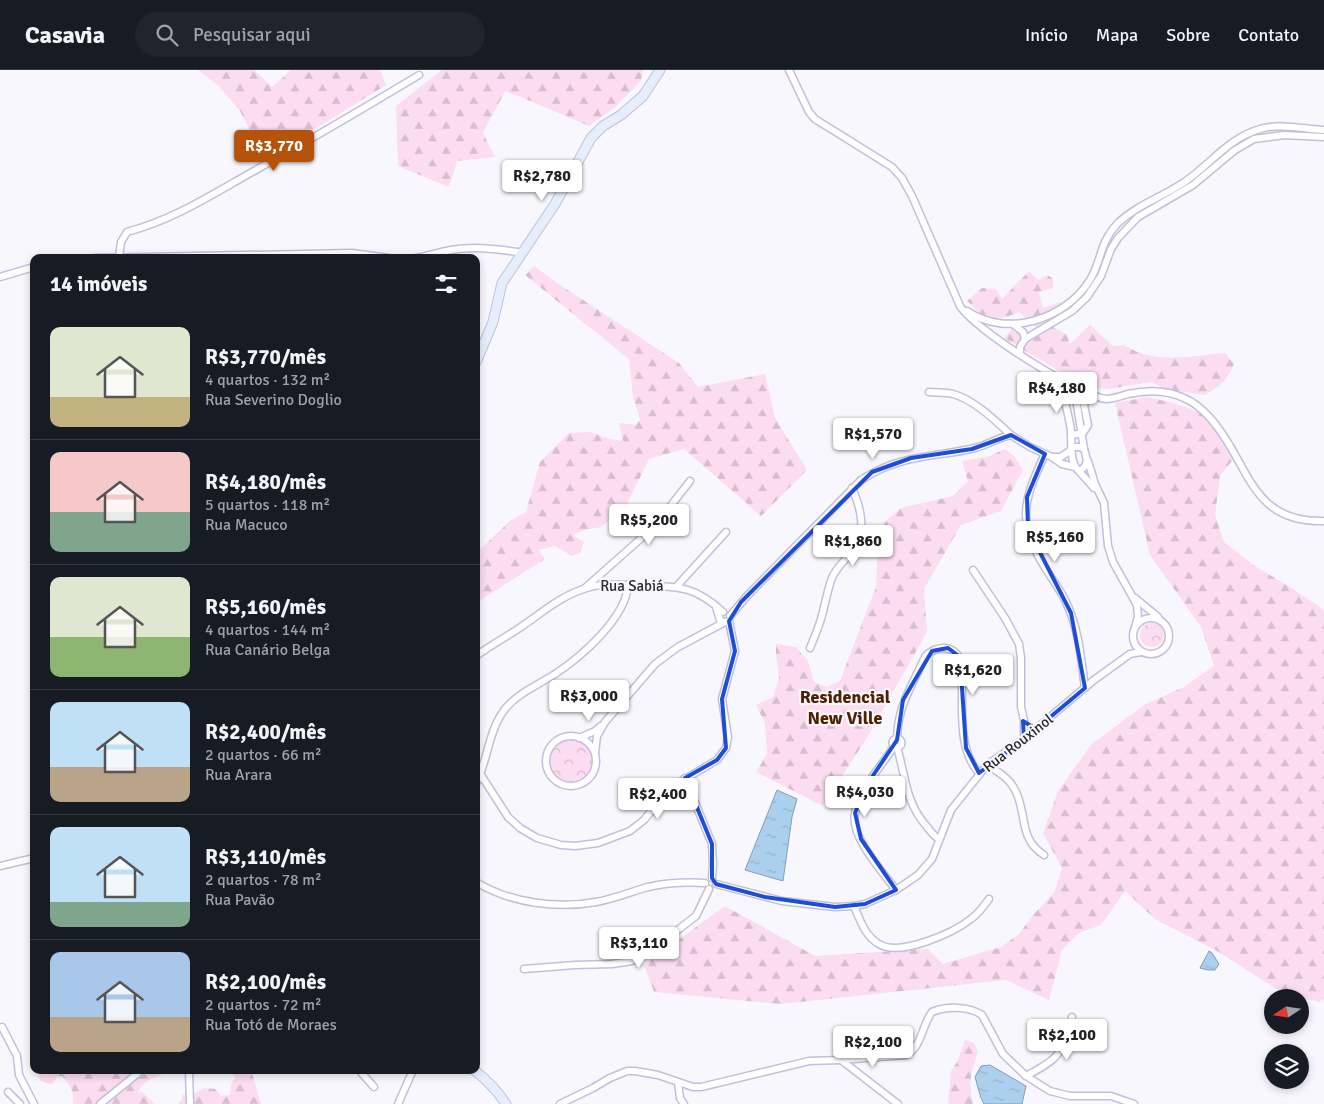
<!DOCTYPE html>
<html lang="pt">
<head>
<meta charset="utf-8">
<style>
	body { margin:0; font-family:Signika,sans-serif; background:#20242c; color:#f1f3f6; height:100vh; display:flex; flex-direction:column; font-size:19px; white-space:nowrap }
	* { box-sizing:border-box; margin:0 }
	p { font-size:16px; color:#9ea1a6 }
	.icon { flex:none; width:28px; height:28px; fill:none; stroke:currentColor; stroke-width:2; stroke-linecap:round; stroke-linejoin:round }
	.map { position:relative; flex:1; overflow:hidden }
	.details { position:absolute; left:30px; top:184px; width:450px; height:820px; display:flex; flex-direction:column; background:#171b24; border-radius:10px; box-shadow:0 2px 8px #0003 }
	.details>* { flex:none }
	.needle { width:32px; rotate:257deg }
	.buttons { position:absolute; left:1264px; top:919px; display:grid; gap:10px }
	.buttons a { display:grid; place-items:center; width:45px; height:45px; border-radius:50%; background:#171b24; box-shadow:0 2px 8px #0003; font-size:25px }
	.price { position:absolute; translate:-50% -42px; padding:0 11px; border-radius:5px; background:#fff; color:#222; font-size:16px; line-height:32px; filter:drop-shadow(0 1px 2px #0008) }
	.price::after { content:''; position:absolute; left:50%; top:30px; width:15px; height:11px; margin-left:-8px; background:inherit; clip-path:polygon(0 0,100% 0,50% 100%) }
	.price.active { background:#b45309; color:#fff }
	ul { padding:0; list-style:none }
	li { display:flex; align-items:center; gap:15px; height:125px; padding:0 20px }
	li+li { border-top:1px solid #363941 }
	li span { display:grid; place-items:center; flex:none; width:140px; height:100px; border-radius:10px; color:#555 }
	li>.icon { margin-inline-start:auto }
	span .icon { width:60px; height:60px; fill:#fffc; stroke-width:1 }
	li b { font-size:21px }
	h2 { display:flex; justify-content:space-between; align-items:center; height:60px; padding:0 20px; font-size:21px }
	header { display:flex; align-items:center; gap:30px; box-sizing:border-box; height:70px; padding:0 25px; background:#171b24; border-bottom:1px solid #363941 }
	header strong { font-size:24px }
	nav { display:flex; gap:28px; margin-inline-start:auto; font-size:18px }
	.search { width:350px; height:45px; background:#20242c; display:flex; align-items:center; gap:12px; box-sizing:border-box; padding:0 18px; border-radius:28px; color:#9ea1a6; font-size:19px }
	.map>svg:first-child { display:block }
</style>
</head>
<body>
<header>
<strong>Casavia</strong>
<div class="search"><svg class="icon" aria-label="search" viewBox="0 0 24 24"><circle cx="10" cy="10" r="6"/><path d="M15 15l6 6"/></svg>Pesquisar aqui</div>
<nav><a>Início</a><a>Mapa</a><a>Sobre</a><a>Contato</a></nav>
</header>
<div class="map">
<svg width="1324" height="1034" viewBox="0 0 1324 1034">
	<defs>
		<pattern id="forest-firs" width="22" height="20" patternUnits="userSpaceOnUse" patternTransform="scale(1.25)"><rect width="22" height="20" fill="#fbdcf0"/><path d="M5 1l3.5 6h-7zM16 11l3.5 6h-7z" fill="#d7bdce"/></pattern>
		<pattern id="park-crowns" width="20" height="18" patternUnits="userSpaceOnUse" patternTransform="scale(1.25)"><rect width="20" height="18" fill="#fbdcf0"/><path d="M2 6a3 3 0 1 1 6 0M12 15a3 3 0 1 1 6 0" fill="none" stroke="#d7bdce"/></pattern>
		<pattern id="water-ripples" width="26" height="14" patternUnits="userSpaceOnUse" patternTransform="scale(1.25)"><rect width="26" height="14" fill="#abd0ed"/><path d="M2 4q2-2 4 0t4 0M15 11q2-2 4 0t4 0" fill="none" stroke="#93b3cc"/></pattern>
	</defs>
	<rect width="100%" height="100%" fill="#f8f7fd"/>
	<g fill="url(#forest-firs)">
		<polygon points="198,0 254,0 272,17 291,0 380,0 386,15 307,64 263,86 240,41 219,16"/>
		<polygon points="442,0 643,0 641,11 614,38 589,56 533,32 505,21 483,63 495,87 457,91 449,117 398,96 396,36"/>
		<polygon points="534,196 557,213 679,293 698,317 765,304 775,348 807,400 761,446 684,379 649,389 625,438 601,457 585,460 573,465 584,472 580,483 572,486 555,476 539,480 545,489 476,533 476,483 510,451 526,442 540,392 569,363 590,362 610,369 623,371 619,353 636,355 640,349 633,326 629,289 525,205"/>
		<path d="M1029,201l9,9 10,-5 5,4v9l-14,4 4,16 18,-6 3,6c-3,7 -10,10 -15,17l18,10 3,9 20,-19 23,21 11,-1c30,20 67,11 101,8l9,11c-7,17 -14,22 -29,31l-37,-5 -17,-8 -42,7 -12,-1 -41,-19 -52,-31 8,-9 21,9 6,-8 -20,-18c-26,11 -33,8 -52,-11l15,-13 14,1 6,10z"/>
		<path d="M1147,327c23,5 55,11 71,30 7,7 11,21 16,31l-14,18 -5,39 9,27 31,24 35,21 34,23v389l-5,3 -25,-6 -19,-8 -58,-37 -62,-32 -30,-28 -24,34 -22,8 -17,17 -13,50 -43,-20 -225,24 -127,-12 -10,-27 81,-59 90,50 113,-7 15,15 58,-17 18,-13 14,-19 21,-22 8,-25 -19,-35 15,-42 33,-46 53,-40 40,-18 30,-21 -13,-39 -51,-72 -35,-152z"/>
		<polygon points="1005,379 1014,386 1023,400 1001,441 961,455 924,519 927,562 868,666 823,736 756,702 767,684 765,653 756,635 773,627 779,608 776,584 776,574 796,577 808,591 814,612 827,617 840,611 876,517 878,472 884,452 901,438 953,426 968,411 962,391 990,386"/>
		<path d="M965,970l9,3 4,9c-7,23 -10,27 -5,52h-25l3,-33 6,-9z"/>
		<path d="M37,1000h131c-11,10 -23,6 -30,23l4,-1 13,12h-82c2,-11 -3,-20 -11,-28l-5,1 -5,7 -6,-1 -6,-3z"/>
		<polygon points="231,1000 251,1000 261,1034 178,1034 182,1030 182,1025 194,1024 204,1018 215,1019 221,1026 230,1025 231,1015 235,1007"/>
	</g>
	<g fill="url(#park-crowns)">
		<circle cx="1152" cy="565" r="12"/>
		<circle cx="572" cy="692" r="22"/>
	</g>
	<g fill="url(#water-ripples)" stroke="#849db5">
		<polygon points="777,720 797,729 792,747 783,811 745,800"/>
		<polygon points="1209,881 1212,883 1219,894 1215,900 1208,900 1200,898"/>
		<polygon points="990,995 1026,1016 1022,1034 984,1034 981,1028 975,1007 981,996"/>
	</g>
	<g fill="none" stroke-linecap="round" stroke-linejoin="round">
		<defs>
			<g id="minor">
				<path d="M789,0l20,42 6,7 77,48 10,11 10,18 48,110c15,24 118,89 146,93 7,0 15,-3 22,-5 18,-4 39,-4 56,4 10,4 20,13 27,21 39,44 38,104 113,102"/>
				<path d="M119,187l2,-15 6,-10c46,-12 86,-38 127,-61 56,-31 110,-63 165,-96"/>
				<polyline points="95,188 352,183 389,188"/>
				<path d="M416,188c12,-2 23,-6 35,-8 24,-4 48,-1 72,3"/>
				<polyline points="0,207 34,197"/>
				<path d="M967,241c40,27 98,9 123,-31 12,-20 9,-37 28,-57 19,-18 44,-26 65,-40 26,-17 45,-45 77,-54 21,-6 43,0 64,1"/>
				<polyline points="1014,255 1023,262 1025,269"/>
				<polyline points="1020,283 1020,277 1025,269 1072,241 1087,227 1101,206 1111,179 1118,168 1138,147 1193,115 1235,80 1254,69 1284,65 1324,67"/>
				<path d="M1057,308c6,15 10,31 13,46 3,14 -2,36 8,46h3c8,-6 6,-11 3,-21l-4,-2h-7"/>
				<polyline points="1074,316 1084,379"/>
				<path d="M929,322c8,1 16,0 24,2 20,5 43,27 58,41"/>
				<polyline points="1072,365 1083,363 1088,355 1081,320"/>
				<path d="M1045,384c-21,45 -29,67 -1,112 7,12 16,23 22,36 13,27 15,57 19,86"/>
				<polyline points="1052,387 1061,387 1071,380"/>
				<polyline points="1088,391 1095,414 1104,433 1108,476 1113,492 1137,535 1138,546 1135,558"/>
				<polyline points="1078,400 1094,418"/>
				<polyline points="973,500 1005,548 1019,574 1021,588 1021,637 1024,650 1024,669"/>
				<polyline points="677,516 726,462"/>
				<polyline points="585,518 655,456 690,411"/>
				<polyline points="1135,528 1158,547"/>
				<polyline points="716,537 720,550 723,552 727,552"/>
				<path d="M730,546l16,-19 115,-117c39,-26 71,-22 114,-32 13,-3 24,-11 36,-13l19,12 22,10 10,7 13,3"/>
				<circle cx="1151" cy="566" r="18"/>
				<path d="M810,578c4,-10 8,-19 11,-29 4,-14 6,-28 11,-41 4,-10 12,-17 19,-25 16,-21 11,-42 1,-65"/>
				<path d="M476,586c15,-11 30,-19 45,-29 22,-15 42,-33 69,-40 18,-4 38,-2 57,-1 34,0 50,2 76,26"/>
				<circle cx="571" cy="691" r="25"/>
				<polyline points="579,668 595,661 601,656"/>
				<path d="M897,668c1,-33 15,-52 28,-81 9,-12 30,-13 35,3 4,10 2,20 2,31 0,27 -2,61 17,82"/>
				<circle cx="897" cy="673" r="4.5"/>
				<path d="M894,676c-8,14 -19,25 -26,38 -5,9 -11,19 -13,29 -5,24 27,58 41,77"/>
				<path d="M897,677c9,30 8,56 31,81 3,4 6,8 11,11"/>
				<polyline points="595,683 597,666 605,652 655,594 678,577 725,552"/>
				<path d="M987,695c11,7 21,12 27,23 14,23 3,50 30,67"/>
				<polyline points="481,705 508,747 520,758 537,768 561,775 575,776 598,773 630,761 644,750 670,718 717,690 726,678 728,667 722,629 735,581 729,551"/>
				<polyline points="685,708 712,774 713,795 712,808"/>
				<path d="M476,714c12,-24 12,-53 29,-75 13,-16 33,-24 50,-35 26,-17 71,-56 73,-89"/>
				<polyline points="0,796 34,788"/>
				<path d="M476,812c34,21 81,27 120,20 18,-3 34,-10 52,-15 18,-4 38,-5 57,-4"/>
				<polyline points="716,814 782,831 835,837 854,836 865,834 896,820 918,805 932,789 951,740 987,695 1024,669 1094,610 1130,584 1141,582"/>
				<path d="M854,836c6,14 11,30 25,38 21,13 74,-11 92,-25 7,-5 13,-13 18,-20"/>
				<polyline points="524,899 575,895 612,894 632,891 654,878 696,846 709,819"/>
				<polyline points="2,957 17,986 19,1005 34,1034"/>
				<polyline points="841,990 898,1034"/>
				<polyline points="189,1000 190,1034"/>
				<polyline points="359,1000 374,1017"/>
				<path d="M1026,1006c36,-19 34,-21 46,-59"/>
				<polyline points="678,1012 680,1028 684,1034"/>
				<polyline points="8,1022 20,1034"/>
				<polyline points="100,1034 142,1000"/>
				<polyline points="398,1034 413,1000"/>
				<path d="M560,1034l33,-16 17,-10 17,-7h8l23,4 35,12h8l108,-26 32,-1 65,-5c16,-8 16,-30 26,-43 14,-6 37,-6 50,3l21,39 23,22 24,15 20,5h41l23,8"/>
			</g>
			<g id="secondary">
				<polyline points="476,292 493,252 502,213 555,134 591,68 603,56 621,45 643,26 660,0"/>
				<path d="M474,1000c13,10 23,20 32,34"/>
			</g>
		</defs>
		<use href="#minor" stroke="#c2bfdd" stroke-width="9"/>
		<use href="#secondary" stroke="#c2bfdd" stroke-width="11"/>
		<use href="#minor" stroke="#fff" stroke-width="6"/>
		<use href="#secondary" stroke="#e6eefe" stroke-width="9"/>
	</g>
	<path fill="none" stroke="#1d4ed8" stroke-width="4" stroke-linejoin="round" d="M1011,365l34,19 -18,43 1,32 43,84 14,75 -49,41 -13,-8 1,18 -45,34 -13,-25 -6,-91 -12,-9 -16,3 -29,49 -6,40 -29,43 -13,30 6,26 35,51 -31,14 -30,3 -70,-10 -49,-13 -4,-6v-34l-27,-66 32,-18 9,-12 -4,-49 13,-48 -6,-30 12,-19 131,-130 39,-14 61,-9z"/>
	<g text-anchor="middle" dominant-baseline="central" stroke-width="4.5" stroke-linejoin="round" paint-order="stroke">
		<g font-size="15" fill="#282732" stroke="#f8f7fd">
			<text x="632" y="516">Rua Sabiá</text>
			<text transform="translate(1018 673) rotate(-38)">Rua Rouxinol</text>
		</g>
		<g font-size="18" font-weight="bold" fill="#4e2200" stroke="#f8f7fd">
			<text x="845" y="627">Residencial<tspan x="845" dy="21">New Ville</tspan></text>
		</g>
	</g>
</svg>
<div class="buttons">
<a><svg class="needle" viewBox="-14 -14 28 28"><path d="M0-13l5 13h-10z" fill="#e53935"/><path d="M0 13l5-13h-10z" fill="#9ea1a6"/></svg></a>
<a><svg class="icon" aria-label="layers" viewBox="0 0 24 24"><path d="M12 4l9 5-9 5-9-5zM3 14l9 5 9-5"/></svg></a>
</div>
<b class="price active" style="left:274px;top:102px">R$3,770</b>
<b class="price" style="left:542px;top:132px">R$2,780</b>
<b class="price" style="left:1057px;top:344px">R$4,180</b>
<b class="price" style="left:873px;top:390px">R$1,570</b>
<b class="price" style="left:649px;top:476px">R$5,200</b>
<b class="price" style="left:1055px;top:493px">R$5,160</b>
<b class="price" style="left:853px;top:497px">R$1,860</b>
<b class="price" style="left:973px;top:626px">R$1,620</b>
<b class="price" style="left:589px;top:652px">R$3,000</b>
<b class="price" style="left:865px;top:748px">R$4,030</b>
<b class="price" style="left:658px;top:750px">R$2,400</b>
<b class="price" style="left:639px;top:899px">R$3,110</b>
<b class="price" style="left:1067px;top:991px">R$2,100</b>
<b class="price" style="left:873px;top:998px">R$2,100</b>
<section class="details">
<h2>14 imóveis<svg class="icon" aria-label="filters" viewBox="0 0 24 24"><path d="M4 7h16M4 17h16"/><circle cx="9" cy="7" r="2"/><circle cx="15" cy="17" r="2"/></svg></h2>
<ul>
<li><span style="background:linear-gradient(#dfe7d0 70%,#c2b280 0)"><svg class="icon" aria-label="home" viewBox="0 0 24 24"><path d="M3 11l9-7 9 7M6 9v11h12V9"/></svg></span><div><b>R$3,770/mês</b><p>4 quartos · 132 m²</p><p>Rua Severino Doglio</p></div></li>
<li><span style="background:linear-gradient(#f6c9c9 60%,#7fa58c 0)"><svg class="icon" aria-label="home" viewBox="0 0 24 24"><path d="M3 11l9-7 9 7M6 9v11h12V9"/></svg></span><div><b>R$4,180/mês</b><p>5 quartos · 118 m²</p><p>Rua Macuco</p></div></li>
<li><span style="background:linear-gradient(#dfe7d0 60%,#8fb573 0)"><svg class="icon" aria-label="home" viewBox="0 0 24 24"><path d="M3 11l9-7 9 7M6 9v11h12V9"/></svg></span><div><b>R$5,160/mês</b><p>4 quartos · 144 m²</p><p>Rua Canário Belga</p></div></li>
<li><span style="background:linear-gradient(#bfe0f5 65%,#b9a48a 0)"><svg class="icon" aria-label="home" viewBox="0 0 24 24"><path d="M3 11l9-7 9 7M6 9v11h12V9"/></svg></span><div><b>R$2,400/mês</b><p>2 quartos · 66 m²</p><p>Rua Arara</p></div></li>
<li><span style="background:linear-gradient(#bfe0f5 75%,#7fa58c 0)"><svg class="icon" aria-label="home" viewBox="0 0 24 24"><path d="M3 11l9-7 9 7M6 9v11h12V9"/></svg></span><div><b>R$3,110/mês</b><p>2 quartos · 78 m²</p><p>Rua Pavão</p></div></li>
<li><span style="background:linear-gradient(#a9c7e8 65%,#b9a48a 0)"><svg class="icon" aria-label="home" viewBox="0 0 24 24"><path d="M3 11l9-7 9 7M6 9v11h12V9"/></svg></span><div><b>R$2,100/mês</b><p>2 quartos · 72 m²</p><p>Rua Totó de Moraes</p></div></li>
</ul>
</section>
</div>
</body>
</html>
